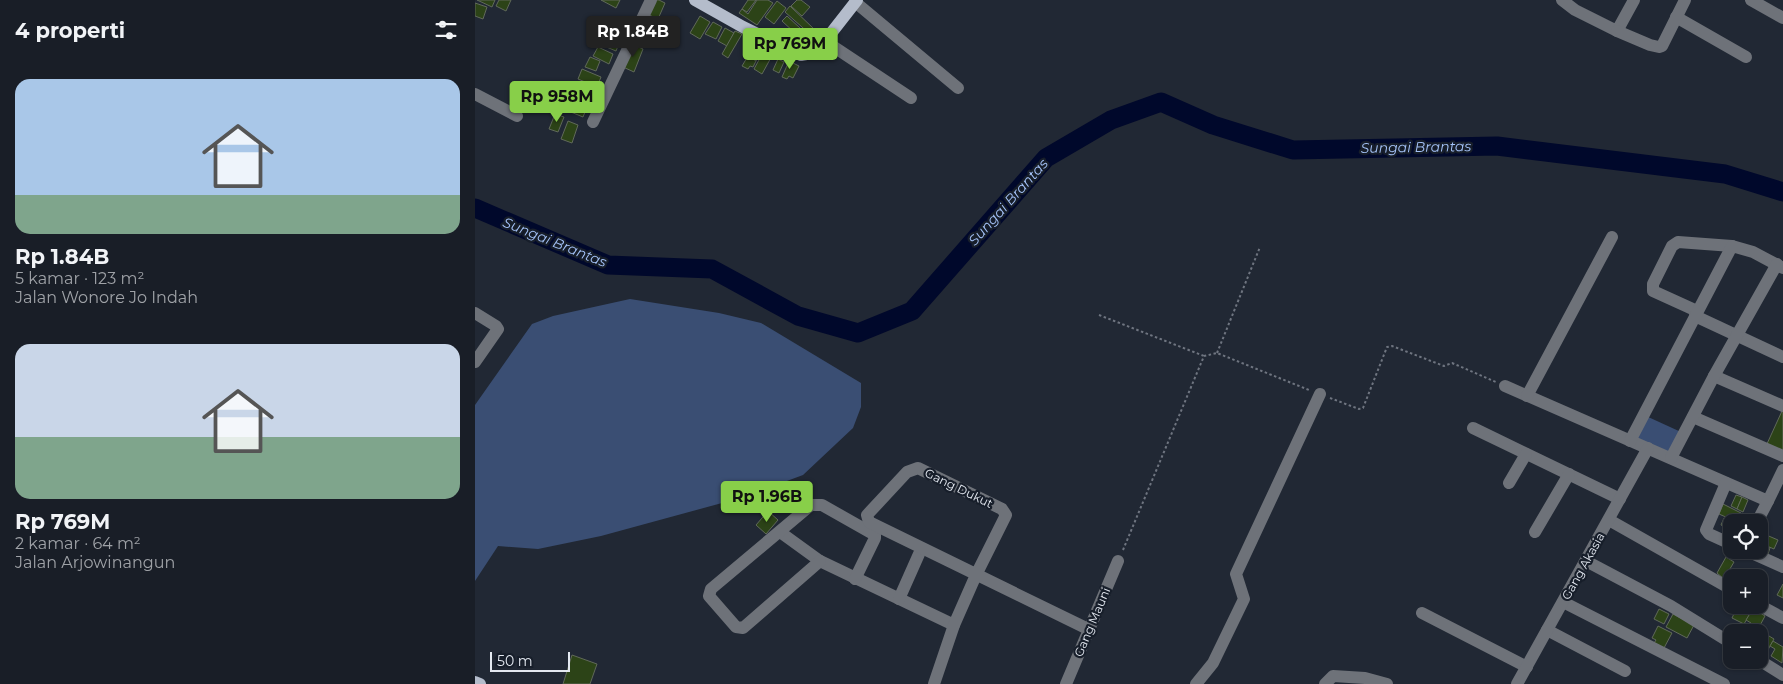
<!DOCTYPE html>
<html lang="id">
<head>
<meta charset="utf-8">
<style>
	body { margin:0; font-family:Montserrat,sans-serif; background:#22272f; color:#f1f3f6; height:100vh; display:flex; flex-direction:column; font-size:19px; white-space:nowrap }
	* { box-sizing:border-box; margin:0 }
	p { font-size:16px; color:#9fa2a7 }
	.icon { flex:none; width:28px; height:28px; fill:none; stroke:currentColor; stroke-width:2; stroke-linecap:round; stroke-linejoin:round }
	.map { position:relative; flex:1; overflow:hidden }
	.panel { display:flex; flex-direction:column; background:#191e27; width:475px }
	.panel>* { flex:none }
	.tools { position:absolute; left:1248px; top:514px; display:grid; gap:10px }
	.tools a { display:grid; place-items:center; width:45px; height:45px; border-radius:10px; background:#191e27; box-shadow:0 1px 4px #0004,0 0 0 1px #373c44; font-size:25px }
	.scale { position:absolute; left:15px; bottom:12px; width:80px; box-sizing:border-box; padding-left:5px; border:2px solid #e4e9f1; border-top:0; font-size:14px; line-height:18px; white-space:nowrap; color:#e4e9f1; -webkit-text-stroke:4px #171e2a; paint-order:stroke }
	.price { position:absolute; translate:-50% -42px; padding:0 11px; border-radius:5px; background:#88cf49; color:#111; font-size:16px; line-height:32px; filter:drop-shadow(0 1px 2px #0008) }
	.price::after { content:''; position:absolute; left:50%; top:30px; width:15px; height:11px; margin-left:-8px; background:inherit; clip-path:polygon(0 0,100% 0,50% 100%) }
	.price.active { background:#222; color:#fff }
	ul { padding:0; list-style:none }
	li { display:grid; align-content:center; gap:10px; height:265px; padding:0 15px }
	li span { display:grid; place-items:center; height:155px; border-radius:15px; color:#555 }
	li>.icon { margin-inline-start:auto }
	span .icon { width:90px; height:90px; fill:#fffc; stroke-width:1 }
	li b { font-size:21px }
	h2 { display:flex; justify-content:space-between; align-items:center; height:60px; padding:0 15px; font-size:21px }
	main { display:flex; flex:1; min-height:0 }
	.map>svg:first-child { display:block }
</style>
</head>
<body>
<main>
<section class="panel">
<h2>4 properti<svg class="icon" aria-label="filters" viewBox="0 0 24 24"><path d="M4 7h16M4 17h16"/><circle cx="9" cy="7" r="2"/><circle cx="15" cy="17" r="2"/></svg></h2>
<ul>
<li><span style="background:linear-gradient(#a9c7e8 75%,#7fa58c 0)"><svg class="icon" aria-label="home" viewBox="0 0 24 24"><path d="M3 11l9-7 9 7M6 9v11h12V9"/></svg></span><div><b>Rp 1.84B</b><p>5 kamar · 123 m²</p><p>Jalan Wonore Jo Indah</p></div></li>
<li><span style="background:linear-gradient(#c9d6e8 60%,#7fa58c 0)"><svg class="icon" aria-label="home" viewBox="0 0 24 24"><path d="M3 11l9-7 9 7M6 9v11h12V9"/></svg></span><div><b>Rp 769M</b><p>2 kamar · 64 m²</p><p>Jalan Arjowinangun</p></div></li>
</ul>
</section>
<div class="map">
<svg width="1308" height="684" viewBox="0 0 1308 684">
	<rect width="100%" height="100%" fill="#212834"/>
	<g fill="#3a4e73">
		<polygon points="155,299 244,313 286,323 386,383 386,407 378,428 328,475 269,497 126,536 63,549 23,546 0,581 0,405 57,324 78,316"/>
		<polygon points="1171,416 1206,432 1194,453 1161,438"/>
	</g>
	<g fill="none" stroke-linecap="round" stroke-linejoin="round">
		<polyline stroke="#00082b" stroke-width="19" points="0,208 133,265 237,269 323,316 383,333 437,311 571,158 636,120 686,102 738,125 818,150 1022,146 1250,174 1308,192"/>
	</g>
	<g fill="#2c4317" stroke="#60695a">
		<polygon points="2,0 20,0 17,7"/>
		<polygon points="24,0 36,0 31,11 21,6"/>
		<polygon points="126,0 145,0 141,8"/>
		<polygon points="178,0 184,0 190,3 183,19 172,14"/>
		<polygon points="273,0 281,0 272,12 267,9"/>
		<polygon points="282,0 293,0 298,3 282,25 264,13 267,9 273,14"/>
		<polygon points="322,0 326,0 335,7 327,16 316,6"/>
		<polygon points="302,1 311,8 299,24 290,17"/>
		<polygon points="0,3 12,7 8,19 0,16"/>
		<polygon points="315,6 340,30 336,35 310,12"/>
		<polygon points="170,14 182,19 175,35 164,29"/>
		<polygon points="225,16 235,22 225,39 215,33"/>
		<polygon points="312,16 325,28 320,33 307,21"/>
		<polygon points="238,22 247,27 241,39 230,34"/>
		<polygon points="250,28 259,33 252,46 243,41"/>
		<polygon points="128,29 147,36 141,51 122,43"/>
		<polygon points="178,30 192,36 187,47 174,41"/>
		<polygon points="260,31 267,34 253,58 247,54"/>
		<polygon points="281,42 290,48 281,61 273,56"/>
		<polygon points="157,44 168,49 159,72 148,67"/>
		<polygon points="123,47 138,54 134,64 118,56"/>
		<polygon points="290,49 298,54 287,74 279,69"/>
		<polygon points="273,56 281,61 278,67 275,66 273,69 267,66"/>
		<polygon points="115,57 125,61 121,71 110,67"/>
		<polygon points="303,59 309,62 304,73 298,70"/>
		<polygon points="314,61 324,66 318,78 314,76 312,79 307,77"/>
		<polygon points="107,69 126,77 122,87 103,79"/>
		<polygon points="97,95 114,102 108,117 91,110"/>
		<polygon points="80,114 89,117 83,132 74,129"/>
		<polygon points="93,121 103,125 97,143 86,139"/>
		<polygon points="1307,411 1308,412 1308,453 1291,446"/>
		<polygon points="1261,495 1267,497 1262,509 1256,506"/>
		<polygon points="1267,497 1273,500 1268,512 1262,509"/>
		<polygon points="1248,504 1266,513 1262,522 1244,514"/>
		<polygon points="293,511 303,520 291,534 281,525"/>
		<polygon points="1249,518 1258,522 1256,522 1256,530 1246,525"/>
		<polygon points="1289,534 1303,540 1299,549 1285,543"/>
		<polygon points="1285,544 1295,548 1292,557 1284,550"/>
		<polygon points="1251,557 1259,562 1249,579 1242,573"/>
		<polygon points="1257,571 1268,576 1267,578 1256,578 1256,581 1253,579"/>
		<polygon points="1308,584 1308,598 1302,595"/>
		<polygon points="1263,605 1272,605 1272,607 1277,610 1269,624 1257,618"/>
		<polygon points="1184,609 1194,614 1189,624 1179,619"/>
		<polygon points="1282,611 1290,616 1282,631 1273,627 1276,623 1271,620 1276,612 1280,614"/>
		<polygon points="1198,614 1219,625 1212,638 1191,627"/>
		<polygon points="1183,626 1197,633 1189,648 1179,643 1181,640 1177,638"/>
		<polygon points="1284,630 1299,639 1290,655 1284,651 1285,640 1284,639 1284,632 1282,632"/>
		<polygon points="1298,641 1308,647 1307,663 1296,656 1300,649 1295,646"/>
		<polygon points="97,655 122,664 115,684 88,684"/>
	</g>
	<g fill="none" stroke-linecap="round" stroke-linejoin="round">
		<g stroke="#6f7580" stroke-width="2" stroke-dasharray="2.5 2.5" stroke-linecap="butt">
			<polyline points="624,315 729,356"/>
			<polyline points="742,353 785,247"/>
			<polyline points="855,398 884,409 888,408 912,347 917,346 969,366 977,363 1021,382"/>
			<polyline points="648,550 729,356 742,353 834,390"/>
		</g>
		<g stroke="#6e7279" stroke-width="12">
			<polyline points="1087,0 1100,10 1142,31 1159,0"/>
			<polyline points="1276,0 1308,18"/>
			<polyline points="380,2 483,88"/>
			<polyline points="1201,17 1271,57"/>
			<polyline points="1142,31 1175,45 1184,47 1187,46 1210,0"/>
			<polyline points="350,41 436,98"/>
			<polyline points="0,94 42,116"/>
			<polyline points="118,122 176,0"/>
			<polyline points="1222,311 1178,291 1178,284 1197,246 1203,242 1257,246"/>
			<polyline points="0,313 21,326 23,329 0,362"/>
			<polyline points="1220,316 1308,357"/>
			<polyline points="1239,376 1308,406"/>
			<polyline points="1030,386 1293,501 1308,470"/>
			<polyline points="1052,396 1137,237"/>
			<polyline points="1218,417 1308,456"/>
			<polyline points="998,428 1145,499"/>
			<polyline points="1155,441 1257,246 1278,252 1308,268"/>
			<polyline points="1196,458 1239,376 1302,264"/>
			<polyline points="1034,483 1051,454"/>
			<polyline points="1251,483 1231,530 1234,534 1256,544"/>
			<polyline points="1134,520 1256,589"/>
			<polyline points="1282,522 1293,501"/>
			<polyline points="305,532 345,561 479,625"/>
			<polyline points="1060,532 1094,474"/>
			<polyline points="1270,550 1308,567"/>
			<polyline points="345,561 268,628 261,627 234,596 236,589 336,505 347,505 400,535 400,538 380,579"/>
			<polyline points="1111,561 1196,606 1256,643"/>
			<polyline points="424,599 444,554"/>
			<polyline points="1088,602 1249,684"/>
			<polyline points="1284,605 1308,618"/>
			<polyline points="947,613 1052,667"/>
			<polyline points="1072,630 1150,671"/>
			<polyline points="1284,660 1308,675"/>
			<polyline points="459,684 479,625 501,575 531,515 527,509 443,468 432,472 392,515 394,522 613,629"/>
			<polyline points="591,684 643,561"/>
			<polyline points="721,684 738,663 769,599 761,574 845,394"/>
			<polyline points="850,684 858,676 890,678 912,684"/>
			<polyline points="1042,684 1173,448"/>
		</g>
		<g stroke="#b4bccb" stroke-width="12">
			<polyline points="220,0 268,27 326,55 337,53 350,41 382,0"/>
			<polyline points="0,682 5,684"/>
		</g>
	</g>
	<g text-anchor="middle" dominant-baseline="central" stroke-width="4.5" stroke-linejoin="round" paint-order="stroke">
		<g font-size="12" fill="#e4e9f1" stroke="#171e2a">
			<text transform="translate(484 488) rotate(26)">Gang Dukut</text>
			<text transform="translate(1108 566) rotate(-61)">Gang Akasia</text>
			<text transform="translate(617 622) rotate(-67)">Gang Mauni</text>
		</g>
		<g font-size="14" font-style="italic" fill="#a5c3f9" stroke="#171e2a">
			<text transform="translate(941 147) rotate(-1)">Sungai Brantas</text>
			<text transform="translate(533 202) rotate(-48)">Sungai Brantas</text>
			<text transform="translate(80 242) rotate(22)">Sungai Brantas</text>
		</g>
	</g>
</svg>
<div class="tools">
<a><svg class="icon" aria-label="locate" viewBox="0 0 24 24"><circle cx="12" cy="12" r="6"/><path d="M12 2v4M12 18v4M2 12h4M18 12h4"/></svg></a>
<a>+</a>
<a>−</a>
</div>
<div class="scale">50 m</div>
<b class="price active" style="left:158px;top:58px">Rp 1.84B</b>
<b class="price" style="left:315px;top:70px">Rp 769M</b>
<b class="price" style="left:82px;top:123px">Rp 958M</b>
<b class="price" style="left:292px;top:523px">Rp 1.96B</b>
</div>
</main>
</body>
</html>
